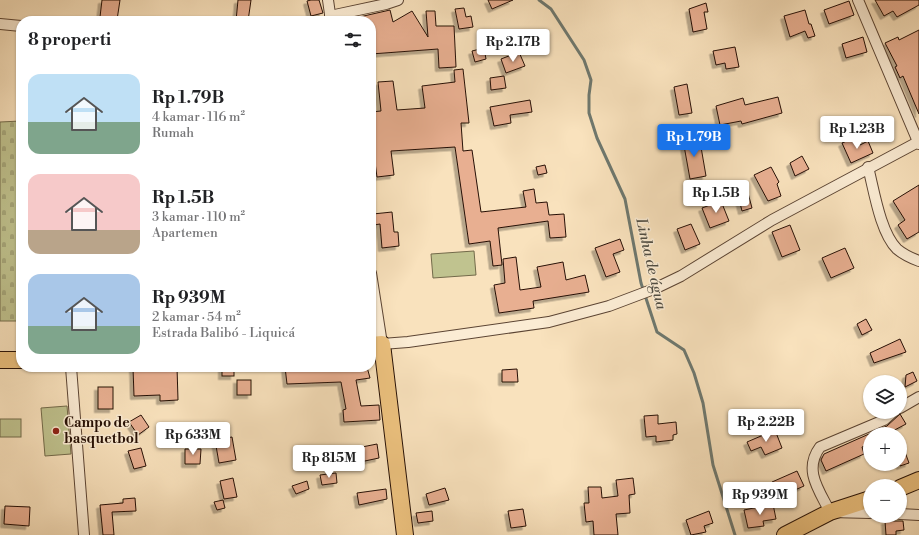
<!DOCTYPE html>
<html lang="id">
<head>
<meta charset="utf-8">
<style>
	body { margin:0; font-family:"Libre Bodoni",serif; background:#f6f6f6; color:#202124; height:100vh; display:flex; flex-direction:column; font-size:15px; white-space:nowrap }
	* { box-sizing:border-box; margin:0 }
	p { font-size:13px; color:#757577 }
	.icon { flex:none; width:22px; height:22px; fill:none; stroke:currentColor; stroke-width:2; stroke-linecap:round; stroke-linejoin:round }
	.map { position:relative; flex:1; overflow:hidden }
	.details { position:absolute; left:16px; top:16px; width:360px; height:356px; display:flex; flex-direction:column; background:#fff; border-radius:16px; box-shadow:0 1px 3px #0004 }
	.details>* { flex:none }
	.fabs { position:absolute; left:863px; top:375px; display:grid; gap:8px }
	.fabs a { display:grid; place-items:center; width:44px; height:44px; border-radius:50%; background:#fff; box-shadow:0 1px 3px #0004; font-size:20px }
	.price { position:absolute; translate:-50% -34px; padding:0 9px; border-radius:4px; background:#fff; color:#222; font-size:13px; line-height:26px; filter:drop-shadow(0 1px 2px #0008) }
	.price::after { content:''; position:absolute; left:50%; top:24px; width:12px; height:9px; margin-left:-6px; background:inherit; clip-path:polygon(0 0,100% 0,50% 100%) }
	.price.selected { background:#1a73e8; color:#fff }
	ul { padding:0; list-style:none }
	li { display:flex; align-items:center; gap:12px; height:100px; padding:0 12px }
	li span { display:grid; place-items:center; flex:none; width:112px; height:80px; border-radius:12px; color:#555 }
	li>.icon { margin-inline-start:auto }
	span .icon { width:48px; height:48px; fill:#fffc; stroke-width:1 }
	li b { font-size:17px }
	h2 { display:flex; justify-content:space-between; align-items:center; height:48px; padding:0 12px; font-size:17px }
	.map>svg:first-child { display:block }
</style>
</head>
<body>
<div class="map">
<svg width="919" height="535" viewBox="0 0 919 535">
	<defs>
		<pattern id="cemetery-stones" width="16" height="16" patternUnits="userSpaceOnUse"><rect width="16" height="16" fill="#c0c38f"/><path d="M2 7V4a2 2 0 0 1 4 0v3zM10 15v-3a2 2 0 0 1 4 0v3z" fill="#a5a67a"/></pattern>
		<filter id="shadow"><feDropShadow dx="-3.5" dy="3.5" stdDeviation="0" flood-color="#0004"/></filter>
	</defs>
	<rect width="100%" height="100%" fill="#f9e2bd"/>
	<filter id="stains"><feTurbulence type="fractalNoise" baseFrequency=".005" numOctaves="4"/><feColorMatrix values="0 0 0 0 .2 0 0 0 0 .09 0 0 0 0 .02 0 0 0 .5 -.17"/></filter>
	<radialGradient id="worn" r=".72"><stop offset=".6" stop-color="#630" stop-opacity="0"/><stop offset="1" stop-color="#630" stop-opacity=".3"/></radialGradient>
	<g fill="#c0c38f" stroke="#736a4a">
		<polygon points="474,251 476,275 433,278 431,254"/>
		<polygon points="67,406 71,454 45,456 41,408"/>
		<rect x="0" y="419" width="21" height="18"/>
	</g>
	<polygon fill="url(#cemetery-stones)" stroke="#736a4a" points="21,121 21,321 0,321 0,122"/>
	<g fill="none" stroke-linecap="round" stroke-linejoin="round">
		<polyline stroke="#6e786f" stroke-width="3" points="539,0 551,9 584,60 591,80 589,95 589,113 597,138 625,199 641,283 657,332 684,350 694,373 703,403 713,465 735,535"/>
	</g>
	<g fill="#e8af91" stroke="#261005" filter="url(#shadow)">
		<polygon points="102,0 120,0 117,20 100,17"/>
		<polygon points="238,0 251,0 248,21 236,21"/>
		<polygon points="311,0 319,0 323,13 311,16 307,1"/>
		<polygon points="488,0 513,0 492,9"/>
		<polygon points="875,0 919,0 919,5 897,17 893,11 884,16"/>
		<polygon points="849,1 854,15 829,24 824,10"/>
		<polygon points="706,3 708,12 704,12 707,29 693,32 689,9"/>
		<polygon points="464,8 466,17 471,16 473,27 459,29 455,9"/>
		<polygon points="390,10 393,22 412,11 428,37 426,11 435,11 436,26 454,26 456,67 439,68 438,49 371,54 371,42 374,41 371,21 356,21 355,18"/>
		<polygon points="805,10 809,24 811,24 815,36 808,38 805,31 790,37 784,16"/>
		<polygon points="919,30 919,114 903,76 900,78 895,67 897,66 885,43 898,37 899,40"/>
		<polygon points="863,37 867,52 846,58 842,44"/>
		<polygon points="735,47 739,67 726,69 725,63 716,65 713,51"/>
		<polygon points="484,48 486,59 475,62 472,51"/>
		<polygon points="519,52 525,66 506,73 501,59"/>
		<polygon points="463,69 469,123 461,123 463,151 472,150 481,212 526,207 523,191 534,189 536,203 547,202 549,215 564,214 566,237 550,238 548,221 498,228 502,265 493,266 490,241 469,244 455,147 391,151 394,175 377,177 371,133 371,112 381,111 378,82 393,81 397,110 425,108 422,86 455,82 454,70"/>
		<polygon points="504,76 506,88 491,90 490,78"/>
		<polygon points="687,84 692,113 679,115 674,87"/>
		<polygon points="778,97 782,113 742,124 741,121 720,125 716,106 743,98 745,105"/>
		<polygon points="530,100 532,112 510,115 511,123 494,126 490,107"/>
		<polygon points="697,137 698,147 701,147 706,176 690,179 683,140"/>
		<polygon points="856,137 860,145 868,141 873,153 851,163 842,143"/>
		<polygon points="802,156 809,169 795,176 790,163"/>
		<polygon points="545,165 547,173 538,175 536,167"/>
		<polygon points="771,167 779,182 777,184 781,196 768,201 754,175"/>
		<polygon points="919,185 919,232 907,239 898,225 905,220 893,201"/>
		<polygon points="748,193 752,208 742,211 738,195"/>
		<polygon points="721,201 729,221 710,228 702,208"/>
		<polygon points="392,212 394,232 398,232 399,246 382,248 380,224 374,225 373,214"/>
		<polygon points="691,224 700,244 685,250 677,229"/>
		<polygon points="790,225 800,250 782,257 772,232"/>
		<polygon points="620,239 624,250 613,254 620,272 606,277 595,248"/>
		<polygon points="845,248 854,268 831,278 822,258"/>
		<polygon points="516,257 520,290 541,287 537,267 563,262 566,280 585,275 589,292 533,301 534,308 499,313 494,285 505,283 503,259"/>
		<polygon points="866,319 872,330 862,335 857,324"/>
		<polygon points="900,339 906,352 874,363 870,353"/>
		<polygon points="177,367 178,400 160,401 160,395 134,396 133,368"/>
		<rect x="222" y="367" width="12" height="9"/>
		<polygon points="285,367 367,367 370,378 356,380 361,406 379,405 380,420 344,422 343,410 346,409 341,382 287,384"/>
		<polygon points="517,369 518,382 502,382 502,370"/>
		<polygon points="913,372 917,381 905,387 906,375"/>
		<rect x="237" y="380" width="14" height="15"/>
		<rect x="98" y="387" width="15" height="22"/>
		<polygon points="900,414 906,424 887,434 870,434 870,444 862,447 864,454 826,471 821,460 824,454 887,426"/>
		<polygon points="141,415 149,427 138,435 129,422"/>
		<polygon points="658,415 658,424 676,422 677,434 673,435 673,440 656,442 656,436 646,437 644,416"/>
		<polygon points="775,430 782,448 765,455 761,447 751,451 747,442"/>
		<polygon points="232,437 236,460 219,463 215,440"/>
		<polygon points="901,441 909,463 900,466 900,442"/>
		<polygon points="377,444 379,458 360,462 357,448"/>
		<polygon points="141,448 146,466 134,469 128,451"/>
		<polygon points="185,449 201,449 200,464 185,464"/>
		<polygon points="797,471 804,486 779,497 772,482"/>
		<polygon points="336,473 337,483 322,485 320,475"/>
		<polygon points="233,478 237,497 224,499 220,481"/>
		<polygon points="633,478 635,494 629,495 630,513 616,514 618,535 594,535 593,521 586,522 584,503 589,503 588,487 601,487 602,498 618,496 616,480"/>
		<polygon points="307,481 309,489 296,494 292,486"/>
		<polygon points="445,488 449,500 429,505 426,494"/>
		<polygon points="386,489 387,499 359,505 357,493"/>
		<polygon points="135,498 136,511 112,512 114,535 103,535 100,505 123,503 123,499"/>
		<polygon points="223,500 225,508 217,510 214,502"/>
		<polygon points="773,504 776,519 763,521 764,526 748,528 744,510"/>
		<polygon points="5,506 30,507 29,526 4,524"/>
		<polygon points="523,509 526,526 511,528 508,511"/>
		<polygon points="432,511 433,521 418,523 416,513"/>
		<polygon points="709,511 713,523 704,526 706,532 691,535 686,520"/>
		<polygon points="885,521 903,521 904,530 896,531 896,535 886,535"/>
	</g>
	<g fill="none" stroke-linecap="round" stroke-linejoin="round">
		<defs>
			<g id="minor">
				<polyline points="328,0 331,21"/>
				<polyline points="858,0 919,144"/>
				<polyline points="330,16 386,4 398,0"/>
				<polyline points="0,24 21,26"/>
				<path d="M868,167c6,23 12,65 29,82 7,6 14,9 22,12"/>
				<polyline points="371,273 382,344 408,342 549,322 609,306 654,289 681,276 772,220 918,142"/>
				<polyline points="71,367 84,535"/>
				<polyline points="900,408 919,397"/>
				<path d="M870,513l-40,-1c-11,-22 -27,-42 -10,-65l64,-27 9,-8"/>
				<polyline points="900,514 919,515"/>
			</g>
			<g id="primary">
				<polyline points="371,345 382,344 405,535"/>
				<polyline points="0,360 21,360"/>
				<polyline points="900,488 919,480"/>
				<polyline points="785,535 830,512 870,499"/>
			</g>
		</defs>
		<use href="#minor" stroke="#5b4433" stroke-width="12"/>
		<use href="#primary" stroke="#261005" stroke-width="18"/>
		<use href="#minor" stroke="#fbecd4" stroke-width="10"/>
		<use href="#primary" stroke="#ecc17e" stroke-width="16"/>
	</g>
	<circle fill="#8f2418" stroke="#fbecd4" stroke-width="1.5" cx="56" cy="431" r="4"/>
	<g text-anchor="middle" dominant-baseline="central" stroke-width="3" stroke-linejoin="round" paint-order="stroke">
		<g font-size="14" font-weight="bold" fill="#261005" stroke="#fbecd4" text-anchor="start">
			<text x="64" y="423">Campo de<tspan x="64" dy="16">basquetbol</tspan></text>
		</g>
		<g font-size="15" font-style="italic" fill="#504d43" stroke="#fbecd4">
			<text transform="translate(651 264) rotate(77)">Linha de água</text>
		</g>
	</g>
	<rect width="100%" height="100%" filter="url(#stains)"/>
	<rect width="100%" height="100%" fill="url(#worn)"/>
</svg>
<div class="fabs">
<a><svg class="icon" aria-label="layers" viewBox="0 0 24 24"><path d="M12 4l9 5-9 5-9-5zM3 14l9 5 9-5"/></svg></a>
<a>+</a>
<a>−</a>
</div>
<b class="price" style="left:513px;top:63px">Rp 2.17B</b>
<b class="price" style="left:857px;top:150px">Rp 1.23B</b>
<b class="price selected" style="left:694px;top:158px">Rp 1.79B</b>
<b class="price" style="left:716px;top:214px">Rp 1.5B</b>
<b class="price" style="left:766px;top:443px">Rp 2.22B</b>
<b class="price" style="left:193px;top:456px">Rp 633M</b>
<b class="price" style="left:329px;top:479px">Rp 815M</b>
<b class="price" style="left:760px;top:516px">Rp 939M</b>
<section class="details">
<h2>8 properti<svg class="icon" aria-label="filters" viewBox="0 0 24 24"><path d="M4 7h16M4 17h16"/><circle cx="9" cy="7" r="2"/><circle cx="15" cy="17" r="2"/></svg></h2>
<ul>
<li><span style="background:linear-gradient(#bfe0f5 60%,#7fa58c 0)"><svg class="icon" aria-label="home" viewBox="0 0 24 24"><path d="M3 11l9-7 9 7M6 9v11h12V9"/></svg></span><div><b>Rp 1.79B</b><p>4 kamar · 116 m²</p><p>Rumah</p></div></li>
<li><span style="background:linear-gradient(#f6c9c9 70%,#b9a48a 0)"><svg class="icon" aria-label="home" viewBox="0 0 24 24"><path d="M3 11l9-7 9 7M6 9v11h12V9"/></svg></span><div><b>Rp 1.5B</b><p>3 kamar · 110 m²</p><p>Apartemen</p></div></li>
<li><span style="background:linear-gradient(#a9c7e8 65%,#7fa58c 0)"><svg class="icon" aria-label="home" viewBox="0 0 24 24"><path d="M3 11l9-7 9 7M6 9v11h12V9"/></svg></span><div><b>Rp 939M</b><p>2 kamar · 54 m²</p><p>Estrada Balibó - Liquicá</p></div></li>
</ul>
</section>
</div>
</body>
</html>
